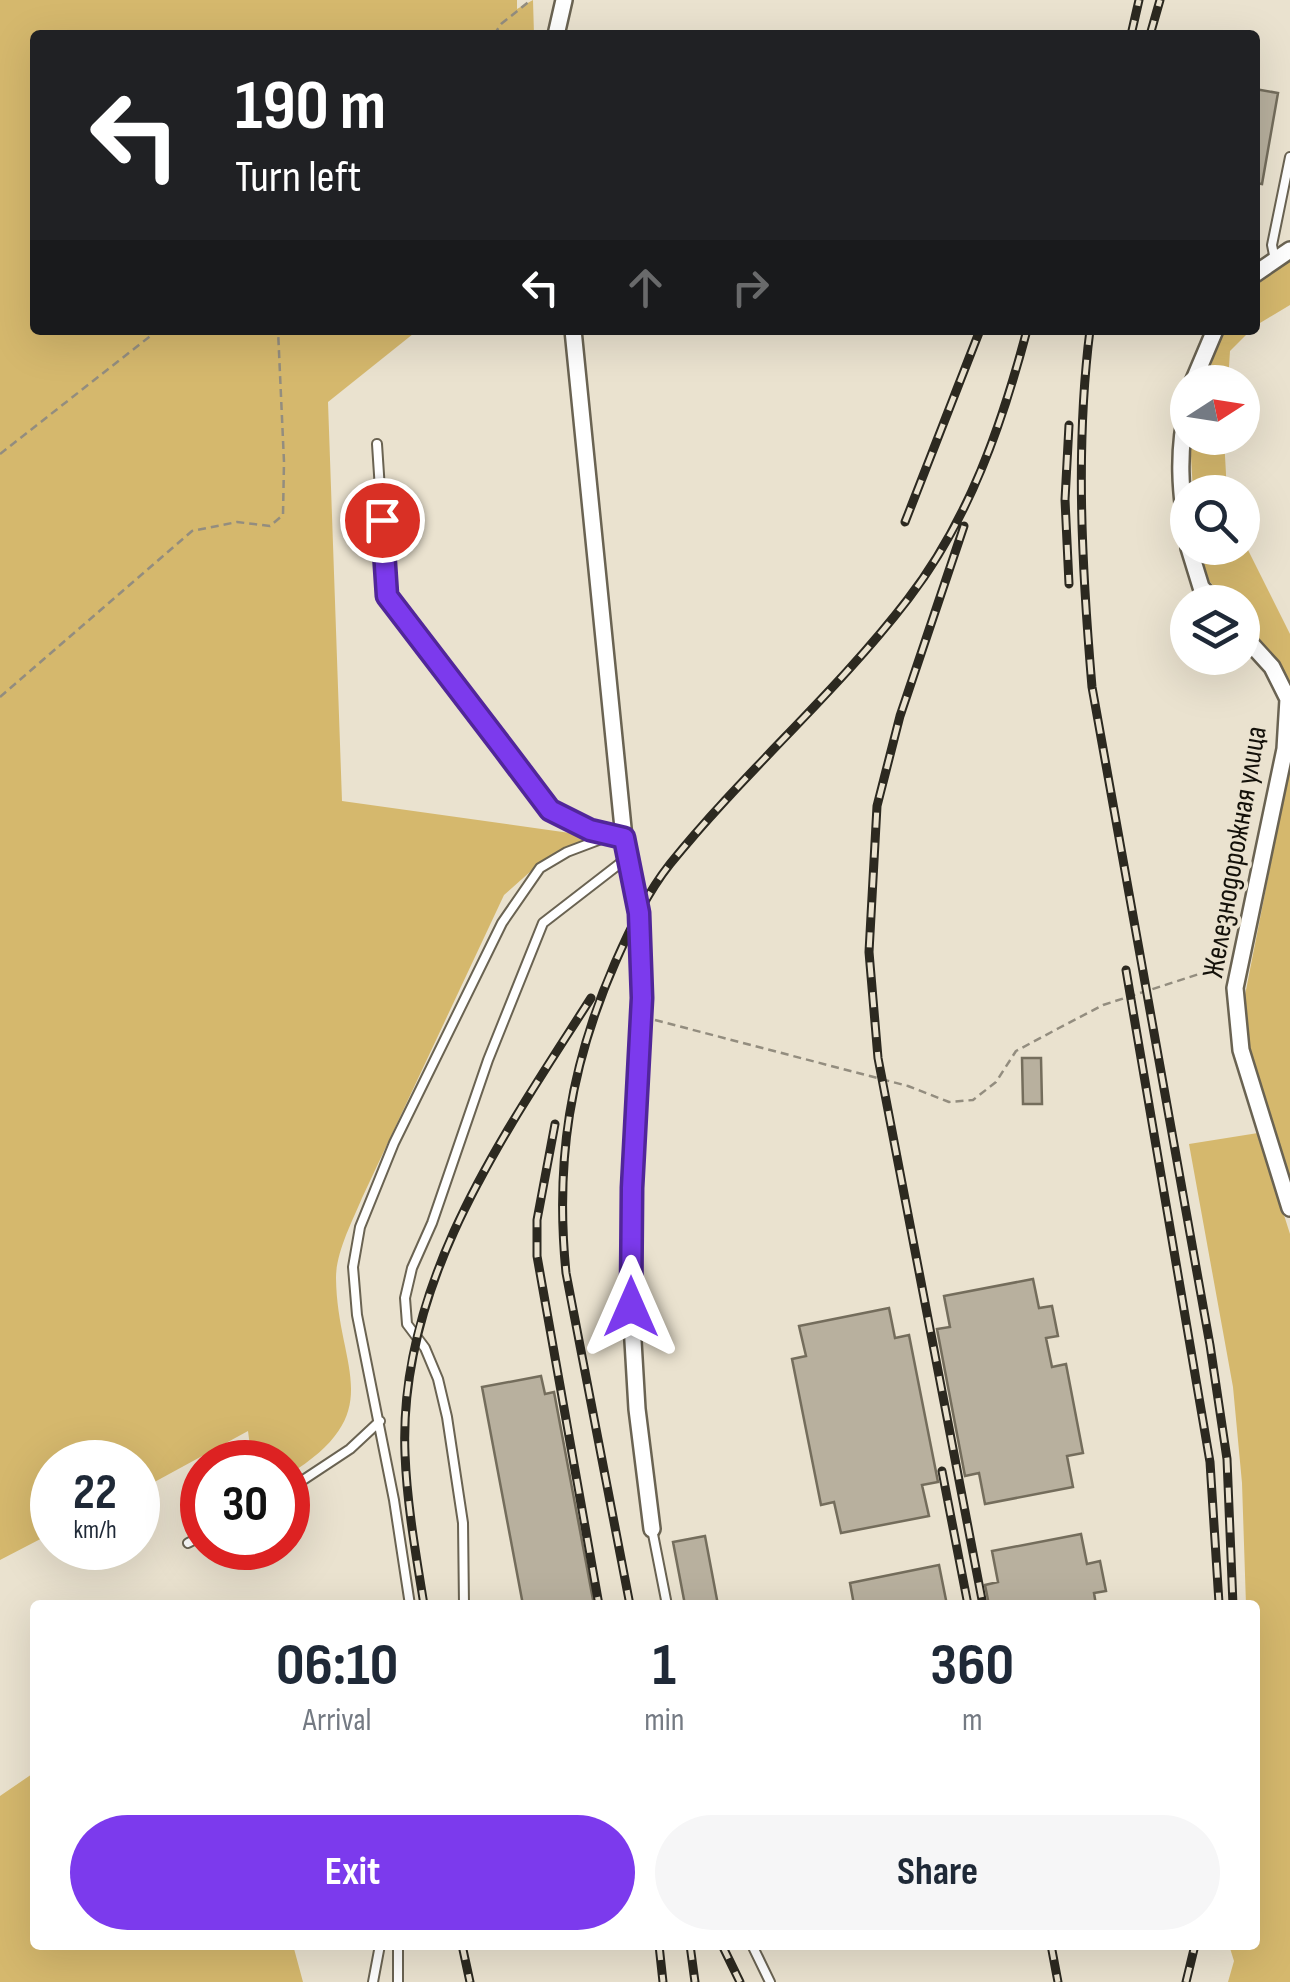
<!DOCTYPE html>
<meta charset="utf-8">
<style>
body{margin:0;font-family:"Sofia Sans Condensed",sans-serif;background:#f6f6f7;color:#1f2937;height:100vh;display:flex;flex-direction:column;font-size:38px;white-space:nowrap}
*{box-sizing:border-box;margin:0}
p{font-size:32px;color:#747a83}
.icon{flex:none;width:55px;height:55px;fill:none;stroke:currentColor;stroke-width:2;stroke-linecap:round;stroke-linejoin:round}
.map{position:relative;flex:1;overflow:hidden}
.details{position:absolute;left:30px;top:1600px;width:1230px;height:350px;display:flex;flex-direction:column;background:#fff;border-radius:10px;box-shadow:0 10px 40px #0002}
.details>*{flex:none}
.top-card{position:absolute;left:30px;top:30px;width:1230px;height:305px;border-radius:10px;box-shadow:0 10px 40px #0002;background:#202124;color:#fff;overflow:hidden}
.needle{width:65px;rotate:78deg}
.buttons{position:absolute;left:1170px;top:365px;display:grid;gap:20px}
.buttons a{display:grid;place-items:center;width:90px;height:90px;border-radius:50%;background:#fff;box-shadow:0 10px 40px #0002;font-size:50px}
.speed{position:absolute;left:30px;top:1440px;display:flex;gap:20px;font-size:50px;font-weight:700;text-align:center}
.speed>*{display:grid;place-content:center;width:130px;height:130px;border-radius:50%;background:#fff;box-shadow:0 10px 40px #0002;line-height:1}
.speed small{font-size:25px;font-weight:400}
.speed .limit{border:15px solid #d22;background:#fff;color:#111}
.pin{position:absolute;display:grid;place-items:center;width:85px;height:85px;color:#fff;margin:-42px;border:5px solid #fff;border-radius:50%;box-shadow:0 2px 10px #0007}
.me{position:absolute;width:110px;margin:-55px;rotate:0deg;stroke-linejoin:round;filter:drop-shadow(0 0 8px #0008)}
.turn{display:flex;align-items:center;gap:35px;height:210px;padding:0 40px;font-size:45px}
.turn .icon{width:130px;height:130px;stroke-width:2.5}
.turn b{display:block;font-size:70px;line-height:85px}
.lanes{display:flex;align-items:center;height:95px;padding:0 40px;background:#0003;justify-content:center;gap:50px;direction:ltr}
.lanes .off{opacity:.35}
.eta{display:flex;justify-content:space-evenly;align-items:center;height:170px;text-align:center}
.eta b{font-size:60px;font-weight:700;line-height:70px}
.action{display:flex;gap:20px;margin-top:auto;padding:20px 40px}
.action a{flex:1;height:115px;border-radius:60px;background:#7c3aed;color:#fff;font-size:40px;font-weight:700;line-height:115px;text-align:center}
.action a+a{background:#f6f6f7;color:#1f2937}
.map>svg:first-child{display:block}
</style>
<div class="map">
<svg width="1290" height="1982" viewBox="0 0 1290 1982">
<rect width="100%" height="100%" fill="#eae2cf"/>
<path fill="#d5b86d" d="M 0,0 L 517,0 L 517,9 L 533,0 L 534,35 L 35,35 L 35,330 L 418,330 L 328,402 L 342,801 L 591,836 L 531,871 L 504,895 L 362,1198 C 352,1222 336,1252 336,1278 C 337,1369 391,1411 288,1475 L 288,1462 L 252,1462 L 248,1431 L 138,1491 L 138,1462 L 52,1462 L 52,1533 L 0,1560 Z
M 1290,259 L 1290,305 L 1255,326 L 1255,282 Z
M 1222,330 L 1251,330 L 1230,351 L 1228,382 L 1206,382 Z
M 1190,438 L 1224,438 L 1227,492 L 1193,492 Z
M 1243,540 L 1290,634 L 1290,689 L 1277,660 L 1243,620 L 1242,602 L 1228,602 L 1202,573 L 1199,548 L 1242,548 Z
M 1290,766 L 1290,1195 L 1247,1054 L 1245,995 Z
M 1258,1133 L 1290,1234 L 1290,1982 L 1228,1982 L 1234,1961 L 1229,1945 L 1255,1945 L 1255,1605 L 1246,1605 L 1242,1483 L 1233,1387 L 1189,1144 Z
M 35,1772 L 35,1945 L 293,1945 L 303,1982 L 0,1982 L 0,1796 Z"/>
<path fill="#b8b09e" stroke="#746d5c" stroke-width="2.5" d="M 1255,89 L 1278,93 L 1262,184 L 1255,183 Z
M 1022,1058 L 1041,1058 L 1042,1104 L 1023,1104 Z
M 1033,1279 L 1039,1308 L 1052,1306 L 1058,1336 L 1046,1338 L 1052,1367 L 1066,1364 L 1083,1453 L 1067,1456 L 1073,1487 L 985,1504 L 979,1473 L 965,1476 L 937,1329 L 950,1327 L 944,1296 Z
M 889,1308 L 895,1338 L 909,1335 L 938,1482 L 922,1485 L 929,1516 L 841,1533 L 834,1502 L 821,1505 L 792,1359 L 806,1356 L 799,1326 Z
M 541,1376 L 545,1394 L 554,1392 L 594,1605 L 523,1605 L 482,1387 Z
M 1081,1534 L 1087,1564 L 1100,1561 L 1106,1591 L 1094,1593 L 1096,1605 L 989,1605 L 985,1585 L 998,1582 L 992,1551 Z
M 705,1536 L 718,1605 L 685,1605 L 673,1542 Z
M 939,1565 L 947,1605 L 854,1605 L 850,1583 Z"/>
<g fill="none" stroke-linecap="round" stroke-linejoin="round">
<g stroke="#6a6352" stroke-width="12">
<path id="service" d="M 1275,260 L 1272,245 L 1290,157
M 377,444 L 387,596 L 550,810 L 591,831 L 610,835
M 288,1490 L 350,1449 L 380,1421
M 652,1529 L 667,1605
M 188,1543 L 202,1536
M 410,1605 L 394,1500 L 357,1315 L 353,1267 L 360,1227 L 394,1143 L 502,923 L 540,868 L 567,852 L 612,835
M 464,1605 L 463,1523 L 447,1417 L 438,1379 L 425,1348 L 407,1324 L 405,1298 L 412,1268 L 432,1223 L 488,1060 L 543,923 L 627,858
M 398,1945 L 398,1982
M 752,1945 L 770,1982
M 373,1982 L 380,1945"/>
</g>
<g stroke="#6a6352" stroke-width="20">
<path id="minor" d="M 556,35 L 564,0
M 1255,274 L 1290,250
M 573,330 L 624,838 L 639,913 L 642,999 L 631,1189 L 631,1307 L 637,1409 L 652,1529
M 1193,382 L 1215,330
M 1188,405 C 1177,451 1180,492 1188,538
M 1189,548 L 1201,587 L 1214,602
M 1242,634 L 1272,667 L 1288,699 L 1285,749 L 1235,988 L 1241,1050 L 1290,1208"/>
</g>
<path stroke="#938d7f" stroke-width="2.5" stroke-dasharray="8 5" stroke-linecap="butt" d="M 494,35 L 501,24 L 531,0
M 0,454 L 158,330
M 0,697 L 192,531 L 237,522 L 270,526 L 283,515 L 284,462 L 278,330
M 655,1020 L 908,1086 L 949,1102 L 973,1100 L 996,1082 L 1016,1051 L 1059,1028 L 1103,1005 L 1224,966"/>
<use href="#service" stroke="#fff" stroke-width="8"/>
<use href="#minor" stroke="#fff" stroke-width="15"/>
<g stroke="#2c2920" stroke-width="9">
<path id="rail" d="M 1131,35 L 1139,0
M 1150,35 L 1160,0
M 1090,330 C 1075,448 1082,569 1092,687 L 1210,1345 L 1227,1459 L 1233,1605
M 1069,425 L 1065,500 L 1069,584
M 905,522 L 980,330
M 964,526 L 900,716 L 877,806 L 869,952 L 878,1058 L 983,1605
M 1126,970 L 1210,1462 L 1219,1603
M 555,1124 L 537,1220 L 537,1256 L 599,1605
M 942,1471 L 968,1605
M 424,1605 C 416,1555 407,1505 405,1454 C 398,1283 503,1136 591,998
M 630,1605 L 566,1273 C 555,1161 570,1066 615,963 C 630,929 647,893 670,864 C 745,771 836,693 908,599 C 969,520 1002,424 1027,330
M 462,1945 L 470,1982
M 659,1945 L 663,1982
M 690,1945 L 695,1982
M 722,1945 L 740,1982
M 1051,1945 L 1058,1982
M 1186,1982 L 1195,1945"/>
</g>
<use href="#rail" stroke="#eae2cf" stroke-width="5" stroke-dasharray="15" stroke-linecap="butt"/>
</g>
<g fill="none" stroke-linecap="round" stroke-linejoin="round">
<g stroke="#51269a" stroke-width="25">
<path id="route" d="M 382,520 L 387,596 L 504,749 L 550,810 L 590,830 L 624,838 L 639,913 L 642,998 L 632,1188 L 631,1307"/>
</g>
<use href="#route" stroke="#7c3aed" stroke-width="18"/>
</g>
<g text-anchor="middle" stroke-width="8" stroke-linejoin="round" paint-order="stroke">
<g font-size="30" fill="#14110a" stroke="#eae2cf">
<text transform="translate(1234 852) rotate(-80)" y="10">Железнодорожная улица</text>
</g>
</g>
</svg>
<div class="buttons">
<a><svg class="needle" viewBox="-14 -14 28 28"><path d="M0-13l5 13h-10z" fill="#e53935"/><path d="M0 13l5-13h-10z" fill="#747a83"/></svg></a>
<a><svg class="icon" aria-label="search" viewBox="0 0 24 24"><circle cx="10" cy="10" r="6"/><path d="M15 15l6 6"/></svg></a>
<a><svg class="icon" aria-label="layers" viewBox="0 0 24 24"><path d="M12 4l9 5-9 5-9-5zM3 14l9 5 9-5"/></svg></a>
</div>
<div class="speed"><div>22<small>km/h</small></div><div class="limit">30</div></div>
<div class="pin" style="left:382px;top:520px;background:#d93025"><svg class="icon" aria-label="arrive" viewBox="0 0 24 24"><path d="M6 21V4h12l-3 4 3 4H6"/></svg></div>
<svg class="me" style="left:631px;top:1307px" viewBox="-20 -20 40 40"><path d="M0-17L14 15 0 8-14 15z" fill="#7c3aed" stroke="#fff" stroke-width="4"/></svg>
<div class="top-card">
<div class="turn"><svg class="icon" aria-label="left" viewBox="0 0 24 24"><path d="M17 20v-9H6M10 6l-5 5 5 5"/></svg><div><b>190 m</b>Turn left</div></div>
<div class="lanes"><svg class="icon" aria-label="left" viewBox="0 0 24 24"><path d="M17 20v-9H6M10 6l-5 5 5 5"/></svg><svg class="icon off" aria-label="ahead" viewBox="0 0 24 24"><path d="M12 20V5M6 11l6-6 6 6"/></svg><svg class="icon off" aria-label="right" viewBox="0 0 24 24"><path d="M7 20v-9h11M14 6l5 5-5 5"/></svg></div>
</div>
<section class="details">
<div class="eta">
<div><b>06:10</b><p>Arrival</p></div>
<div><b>1</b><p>min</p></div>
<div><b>360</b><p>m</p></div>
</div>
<div class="action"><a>Exit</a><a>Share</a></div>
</section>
</div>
